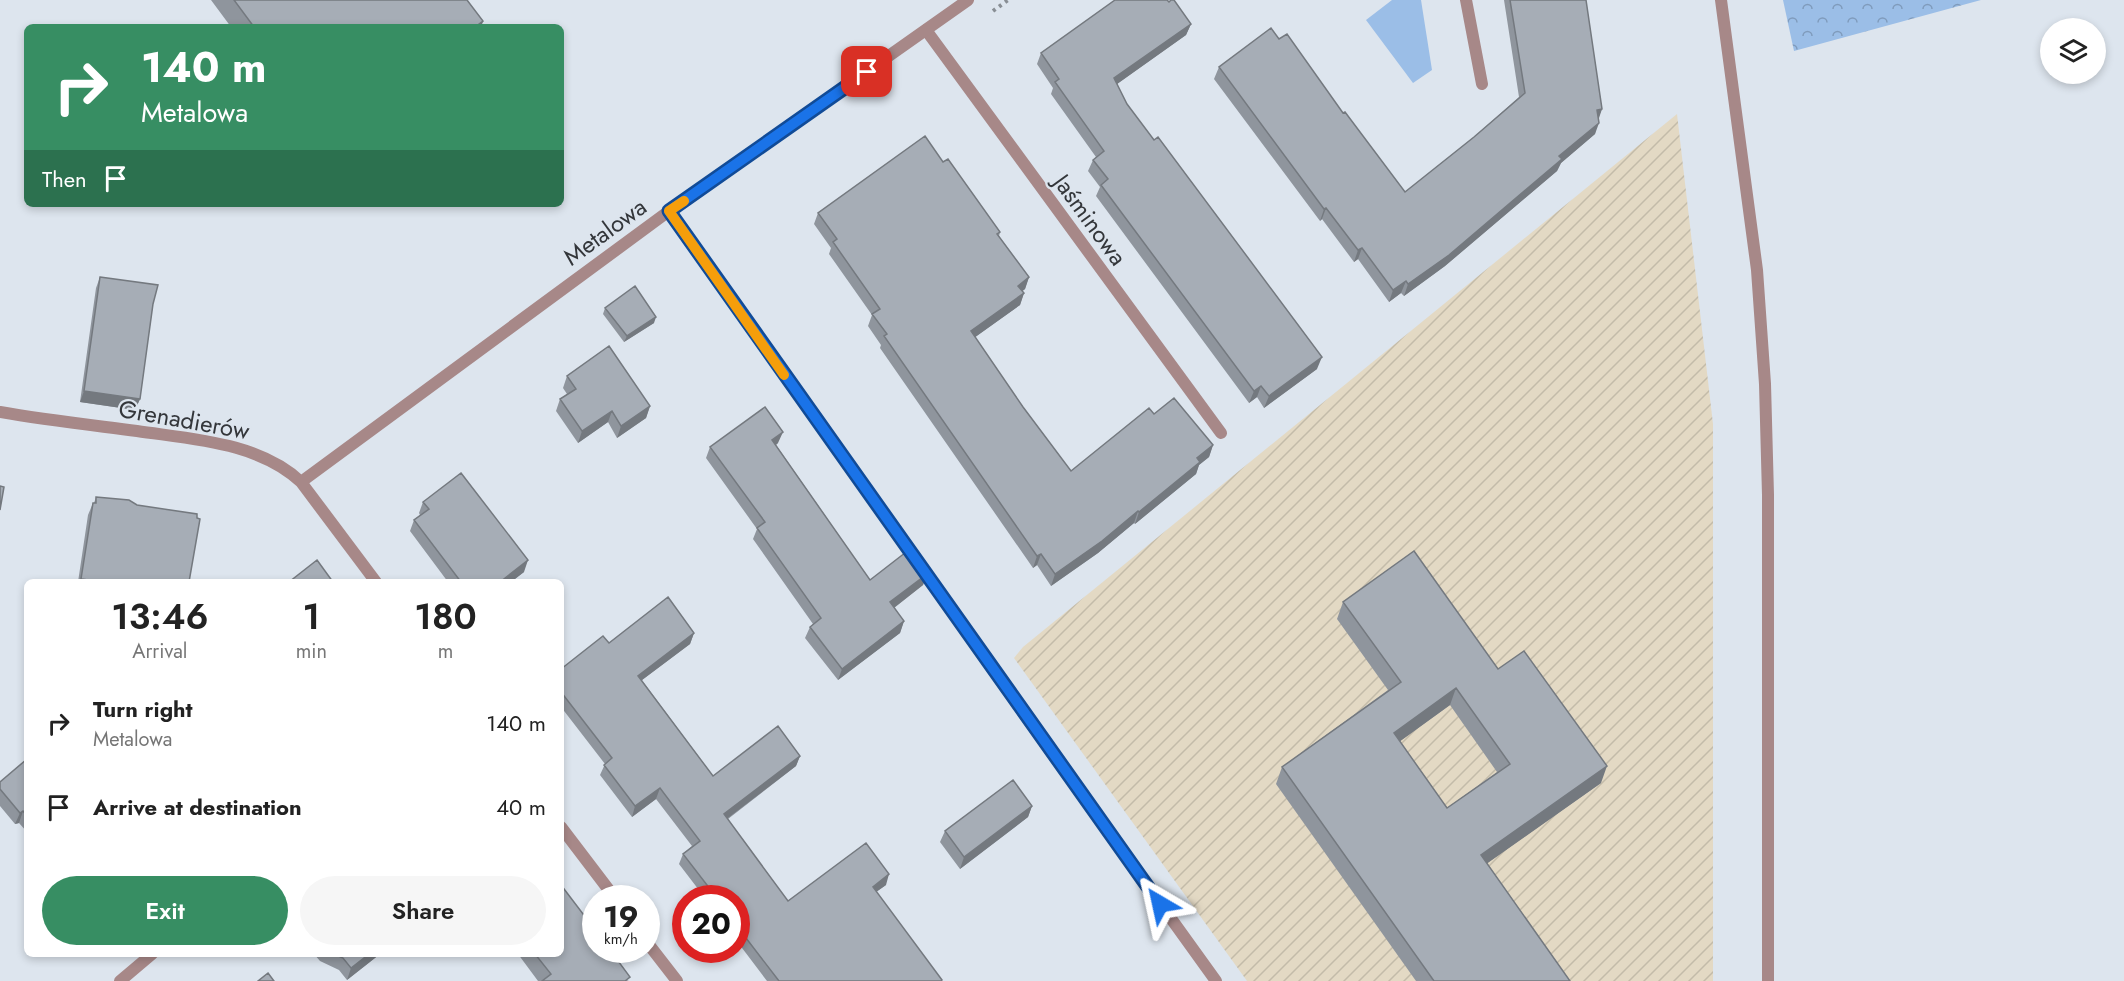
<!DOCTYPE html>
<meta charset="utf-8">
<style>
body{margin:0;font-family:Jost,sans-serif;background:#f6f6f6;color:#222;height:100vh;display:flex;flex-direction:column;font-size:22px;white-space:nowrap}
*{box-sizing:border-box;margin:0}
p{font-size:20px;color:#767676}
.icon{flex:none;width:33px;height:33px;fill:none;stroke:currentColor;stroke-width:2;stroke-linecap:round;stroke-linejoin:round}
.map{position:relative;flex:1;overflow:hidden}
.side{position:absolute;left:24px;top:579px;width:540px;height:378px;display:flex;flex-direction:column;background:#fff;border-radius:9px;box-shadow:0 3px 9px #0003}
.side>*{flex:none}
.banner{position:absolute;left:24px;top:24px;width:540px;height:183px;border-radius:9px;box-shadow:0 3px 9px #0003;background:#378e63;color:#fff;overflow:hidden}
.fabs{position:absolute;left:2040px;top:18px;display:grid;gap:12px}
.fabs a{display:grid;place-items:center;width:66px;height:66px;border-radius:50%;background:#fff;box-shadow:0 3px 9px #0003;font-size:30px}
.speed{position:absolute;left:582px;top:885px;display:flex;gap:12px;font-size:30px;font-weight:700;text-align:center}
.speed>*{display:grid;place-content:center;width:78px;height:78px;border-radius:50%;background:#fff;box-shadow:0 3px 9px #0003;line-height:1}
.speed small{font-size:15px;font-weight:400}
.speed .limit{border:9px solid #d22;background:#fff;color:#111}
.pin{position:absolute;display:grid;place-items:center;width:51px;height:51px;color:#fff;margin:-26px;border-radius:12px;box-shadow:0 3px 9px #0006}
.me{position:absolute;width:66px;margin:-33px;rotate:324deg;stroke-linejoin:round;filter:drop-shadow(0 0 4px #0008)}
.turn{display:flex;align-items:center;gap:21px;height:126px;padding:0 18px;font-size:27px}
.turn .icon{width:78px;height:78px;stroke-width:2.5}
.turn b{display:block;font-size:42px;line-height:51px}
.then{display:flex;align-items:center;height:57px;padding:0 18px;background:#0003;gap:12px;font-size:22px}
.eta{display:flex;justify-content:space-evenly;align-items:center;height:102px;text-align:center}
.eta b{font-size:36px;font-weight:600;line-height:42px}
.primary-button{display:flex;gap:12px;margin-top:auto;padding:12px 18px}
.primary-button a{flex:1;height:69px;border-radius:36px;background:#378e63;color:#fff;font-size:24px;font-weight:600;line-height:69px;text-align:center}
.primary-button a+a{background:#f6f6f6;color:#222}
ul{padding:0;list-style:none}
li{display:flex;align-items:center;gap:18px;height:84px;padding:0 18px}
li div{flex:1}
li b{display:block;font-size:22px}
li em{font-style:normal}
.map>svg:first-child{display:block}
</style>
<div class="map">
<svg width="2124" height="981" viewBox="0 0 2124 981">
<defs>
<pattern id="industrial-furrows" width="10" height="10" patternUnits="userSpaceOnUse" patternTransform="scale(1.5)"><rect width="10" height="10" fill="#e3d9c4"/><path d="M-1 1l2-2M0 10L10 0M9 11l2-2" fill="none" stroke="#c3bba9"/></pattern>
<pattern id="forest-crowns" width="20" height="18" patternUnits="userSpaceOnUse" patternTransform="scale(1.5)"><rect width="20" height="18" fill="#9bbee7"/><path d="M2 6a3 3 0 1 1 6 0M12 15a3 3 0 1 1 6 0" fill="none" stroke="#7f9bbc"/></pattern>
</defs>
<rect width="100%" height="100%" fill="#dde5ee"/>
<path fill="url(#industrial-furrows)" d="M 1677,114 L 1713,424 L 1713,981 L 1247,981 L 1014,658 L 1023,647 Z"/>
<path fill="#9bbee7" d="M 1392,0 L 1421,0 L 1432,70 L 1413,83 L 1366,20 Z"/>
<path fill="url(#forest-crowns)" d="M 1783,0 L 1981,0 L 1794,51 Z"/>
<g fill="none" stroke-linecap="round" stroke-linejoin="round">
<path stroke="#888e94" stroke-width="4" stroke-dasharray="3 4.5" stroke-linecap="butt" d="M 993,11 L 1008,0"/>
<path stroke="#a78888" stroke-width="12" d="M 1466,0 L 1482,84
M 926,30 L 1221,433
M 669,211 L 1049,749 L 1216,981"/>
<path stroke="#a78888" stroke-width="12" d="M 1721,0 L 1757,270 L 1765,384 L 1768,495 L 1768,981
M 0,412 C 45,420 91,425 137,431 C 190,439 259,442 301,482 L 376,582
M 301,482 L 669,211 L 968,0
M 561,827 L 615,898
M 646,941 L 677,981
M 120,981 L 152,954"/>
</g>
<path fill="#8f959d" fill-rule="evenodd" d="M 211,0 L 467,0 L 483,21 L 481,27 L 231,27 Z
M 1504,0 L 1586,0 L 1602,109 L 1598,118 L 1595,134 L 1561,163 L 1557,171 L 1445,266 L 1404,296 L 1401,293 L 1389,302 L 1358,259 L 1354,262 L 1322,219 L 1320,221 L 1214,79 L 1219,67 L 1279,39 L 1343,113 L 1405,192 L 1474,137 L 1519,97 Z
M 1191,24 L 1186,35 L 1117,84 L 1127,104 L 1317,369 L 1264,408 L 1257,397 L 1249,403 L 1096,196 L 1100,187 L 1088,171 L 1093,160 L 1096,157 L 1051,94 L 1053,88 L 1037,64 L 1041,53 Z
M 943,162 L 1000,232 L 999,236 L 1029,277 L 1025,289 L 1022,291 L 1024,293 L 1020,305 L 975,337 L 1023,407 L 1071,471 L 1154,414 L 1213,445 L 1209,457 L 1199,465 L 1196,474 L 1135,524 L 1134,523 L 1098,553 L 1051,586 L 1037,565 L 1033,568 L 880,348 L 881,345 L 868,326 L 872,315 L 829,254 L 831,248 L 814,224 L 818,213 Z
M 100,277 L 153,304 L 140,399 L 135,410 L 80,402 L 96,288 Z
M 605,308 L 654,323 L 624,342 L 603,314 Z
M 567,376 L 650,406 L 646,418 L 617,438 L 608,422 L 578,443 L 556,411 L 560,399 L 567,394 L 563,388 Z
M 778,443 L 776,445 L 870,580 L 927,574 L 923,585 L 894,608 L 904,621 L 900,633 L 838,680 L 805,638 L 810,627 L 813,624 L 753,539 L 757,529 L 706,458 L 710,447 Z
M 96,497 L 189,582 L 78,582 L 88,515 L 93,503 L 94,503 Z
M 423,502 L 524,572 L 511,582 L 448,582 L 410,531 L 414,520 L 420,515 L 419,513 Z
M 1343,602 L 1498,669 L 1601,783 L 1487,863 L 1570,981 L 1416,981 L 1276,784 L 1282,767 L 1388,690 L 1337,619 ZM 1450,705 L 1497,772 L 1447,808 L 1400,741 Z
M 694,633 L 690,644 L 642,680 L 713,776 L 800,756 L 796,766 L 728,819 L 788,901 L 886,885 L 876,892 L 942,981 L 767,981 L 736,940 L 736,898 L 705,898 L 679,864 L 683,854 L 692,846 L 656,799 L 632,817 L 600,775 L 605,764 L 561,707 L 561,669 L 609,643 Z
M 27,759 L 27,832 L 19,823 L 15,824 L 0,806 L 0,782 Z
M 1032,806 L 1028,817 L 960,869 L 940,842 L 945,831 Z
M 314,954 L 380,954 L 347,980 L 339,970 L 320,961 Z
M 518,954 L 561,954 L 629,981 L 538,981 Z"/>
<path fill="#74797f" d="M 483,21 L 481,27 L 475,27 Z
M 1191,24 L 1186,35 L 1110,89 L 1114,78 Z
M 1602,109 L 1598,121 L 1597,110 Z
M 1599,123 L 1595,134 L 1561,163 L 1557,171 L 1445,266 L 1404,296 L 1408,284 L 1559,156 Z
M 1326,208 L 1322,219 L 1320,221 L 1324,209 Z
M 1362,248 L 1358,259 L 1354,262 L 1358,250 Z
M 1029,277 L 1025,289 L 1014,298 L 1018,286 Z
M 1406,281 L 1401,293 L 1389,302 L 1393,290 Z
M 1024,293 L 1020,305 L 967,343 L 971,331 Z
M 656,317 L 654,323 L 624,342 L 627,336 Z
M 1322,357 L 1317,369 L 1264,408 L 1269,396 Z
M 1261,386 L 1257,397 L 1249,403 L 1254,391 Z
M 84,391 L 140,399 L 135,410 L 80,402 Z
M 650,406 L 646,418 L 617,438 L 621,426 Z
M 612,411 L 608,422 L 578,443 L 582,431 Z
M 783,432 L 778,443 L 768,451 L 772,440 Z
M 1213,445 L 1209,457 L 1199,465 L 1196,474 L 1135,524 L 1139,512 L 1197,458 Z
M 1138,511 L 1134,523 L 1098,553 L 1051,586 L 1055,574 Z
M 1041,554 L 1037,565 L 1033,568 L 1037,556 Z
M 528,560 L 524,572 L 511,582 L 500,582 Z
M 927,574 L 923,585 L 886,614 L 890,602 Z
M 904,621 L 900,633 L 838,680 L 842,669 Z
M 694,633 L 690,644 L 634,686 L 638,676 Z
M 1456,688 L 1450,705 L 1388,750 L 1394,733 Z
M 800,756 L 796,766 L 720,824 L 724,814 Z
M 1607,766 L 1601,783 L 1475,872 L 1481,855 Z
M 660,788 L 656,799 L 632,817 L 635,806 Z
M 1032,806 L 1028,817 L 960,869 L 964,857 Z
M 23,811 L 19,823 L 15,824 L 20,813 Z
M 889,874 L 886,885 L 869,897 L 873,887 Z
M 369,954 L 380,954 L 347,980 L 351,968 Z"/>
<path fill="#a6adb6" stroke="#74797f" stroke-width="1.5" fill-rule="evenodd" d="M 234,0 L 467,0 L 483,21 L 475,27 L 254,27 Z
M 1115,0 L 1167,0 L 1169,2 L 1171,0 L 1174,0 L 1191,24 L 1114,78 L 1127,104 L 1154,140 L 1158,137 L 1322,357 L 1269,396 L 1261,386 L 1254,391 L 1101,185 L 1108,179 L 1093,160 L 1104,151 L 1055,82 L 1059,79 L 1041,53 Z
M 1510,0 L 1586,0 L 1602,109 L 1597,110 L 1599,123 L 1559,156 L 1562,159 L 1449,255 L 1408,284 L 1406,281 L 1393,290 L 1362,248 L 1358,250 L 1326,208 L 1324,209 L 1219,67 L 1271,28 L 1279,39 L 1287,34 L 1343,113 L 1345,112 L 1405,192 L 1474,137 L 1525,93 Z
M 925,136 L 943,162 L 948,159 L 1000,232 L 997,234 L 1029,277 L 1018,286 L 1024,293 L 971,331 L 1023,407 L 1071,471 L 1149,408 L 1154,414 L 1174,398 L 1213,445 L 1197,458 L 1200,462 L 1139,512 L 1138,511 L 1102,541 L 1055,574 L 1041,554 L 1037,556 L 884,336 L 887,334 L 872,314 L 880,309 L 833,242 L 837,239 L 818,213 Z
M 100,277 L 158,285 L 153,304 L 140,399 L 84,391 Z
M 635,286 L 656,317 L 627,336 L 605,308 Z
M 609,346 L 650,406 L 621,426 L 612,411 L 582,431 L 560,399 L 576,389 L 567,376 Z
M 765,407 L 783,432 L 772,440 L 870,580 L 910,549 L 927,574 L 890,602 L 904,621 L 842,669 L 810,627 L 821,618 L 757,528 L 765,522 L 710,447 Z
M 461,473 L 528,560 L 500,582 L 461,582 L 414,520 L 429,509 L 423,502 Z
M 0,486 L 4,487 L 0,510 Z
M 96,497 L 129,500 L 137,505 L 197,514 L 197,518 L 200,519 L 189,582 L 103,582 L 81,579 L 93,503 L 96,503 Z
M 1414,551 L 1498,669 L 1524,651 L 1607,766 L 1481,855 L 1570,981 L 1434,981 L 1282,767 L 1401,682 L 1343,602 ZM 1456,688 L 1510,764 L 1447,808 L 1394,733 Z
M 317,560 L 333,582 L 289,582 Z
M 668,597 L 694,633 L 638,676 L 713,776 L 778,726 L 800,756 L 724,814 L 788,901 L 866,843 L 889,874 L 873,887 L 942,980 L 941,981 L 779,981 L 736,925 L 736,898 L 717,898 L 683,854 L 700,841 L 660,788 L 635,806 L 604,765 L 612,758 L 561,692 L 561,669 L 603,636 L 609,643 Z
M 27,759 L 27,816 L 23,811 L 20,813 L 0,789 L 0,782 Z
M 1013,780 L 1032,806 L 964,857 L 945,831 Z
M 561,885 L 596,931 L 596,950 L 610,950 L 630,977 L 625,981 L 542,981 L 551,974 L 535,954 L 561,954 Z
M 334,954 L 369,954 L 351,968 L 343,958 Z
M 268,973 L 274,981 L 258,981 Z"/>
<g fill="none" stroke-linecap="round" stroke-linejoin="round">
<g stroke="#114b97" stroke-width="15">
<path id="route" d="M 867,72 L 669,211 L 1160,904"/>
</g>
<use href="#route" stroke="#1a73e8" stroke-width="10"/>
<path stroke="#f59e0b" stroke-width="10" d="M 684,201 L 669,211 L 784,375"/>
</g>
<g text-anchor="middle" stroke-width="4.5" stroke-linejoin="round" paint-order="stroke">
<g font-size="24" fill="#33363a" stroke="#dde5ee">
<text transform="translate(1090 220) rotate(54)" y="8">Jaśminowa</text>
<text transform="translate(605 232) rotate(-36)" y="8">Metalowa</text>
<text transform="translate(184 420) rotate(10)" y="8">Grenadierów</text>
</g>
</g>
</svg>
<div class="fabs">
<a><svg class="icon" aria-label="layers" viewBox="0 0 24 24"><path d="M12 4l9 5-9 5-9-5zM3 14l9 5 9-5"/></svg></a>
</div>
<div class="speed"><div>19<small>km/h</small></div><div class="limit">20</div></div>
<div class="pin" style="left:867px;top:72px;background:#d93025"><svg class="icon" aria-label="arrive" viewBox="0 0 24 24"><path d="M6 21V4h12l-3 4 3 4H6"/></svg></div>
<svg class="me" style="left:1160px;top:904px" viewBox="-20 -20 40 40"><path d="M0-17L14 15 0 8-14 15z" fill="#1a73e8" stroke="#fff" stroke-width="4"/></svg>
<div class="banner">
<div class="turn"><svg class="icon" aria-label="right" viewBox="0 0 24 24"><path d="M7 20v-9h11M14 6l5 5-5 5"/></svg><div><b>140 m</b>Metalowa</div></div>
<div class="then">Then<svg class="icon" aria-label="arrive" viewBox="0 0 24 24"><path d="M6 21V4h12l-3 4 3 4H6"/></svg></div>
</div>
<section class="side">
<div class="eta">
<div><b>13:46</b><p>Arrival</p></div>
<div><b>1</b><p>min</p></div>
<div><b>180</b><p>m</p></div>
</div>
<ul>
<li><svg class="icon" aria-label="right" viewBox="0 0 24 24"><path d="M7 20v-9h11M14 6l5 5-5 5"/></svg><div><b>Turn right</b><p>Metalowa</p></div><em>140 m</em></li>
<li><svg class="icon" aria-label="arrive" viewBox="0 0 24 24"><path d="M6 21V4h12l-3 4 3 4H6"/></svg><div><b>Arrive at destination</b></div><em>40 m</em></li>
</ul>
<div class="primary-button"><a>Exit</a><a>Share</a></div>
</section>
</div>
